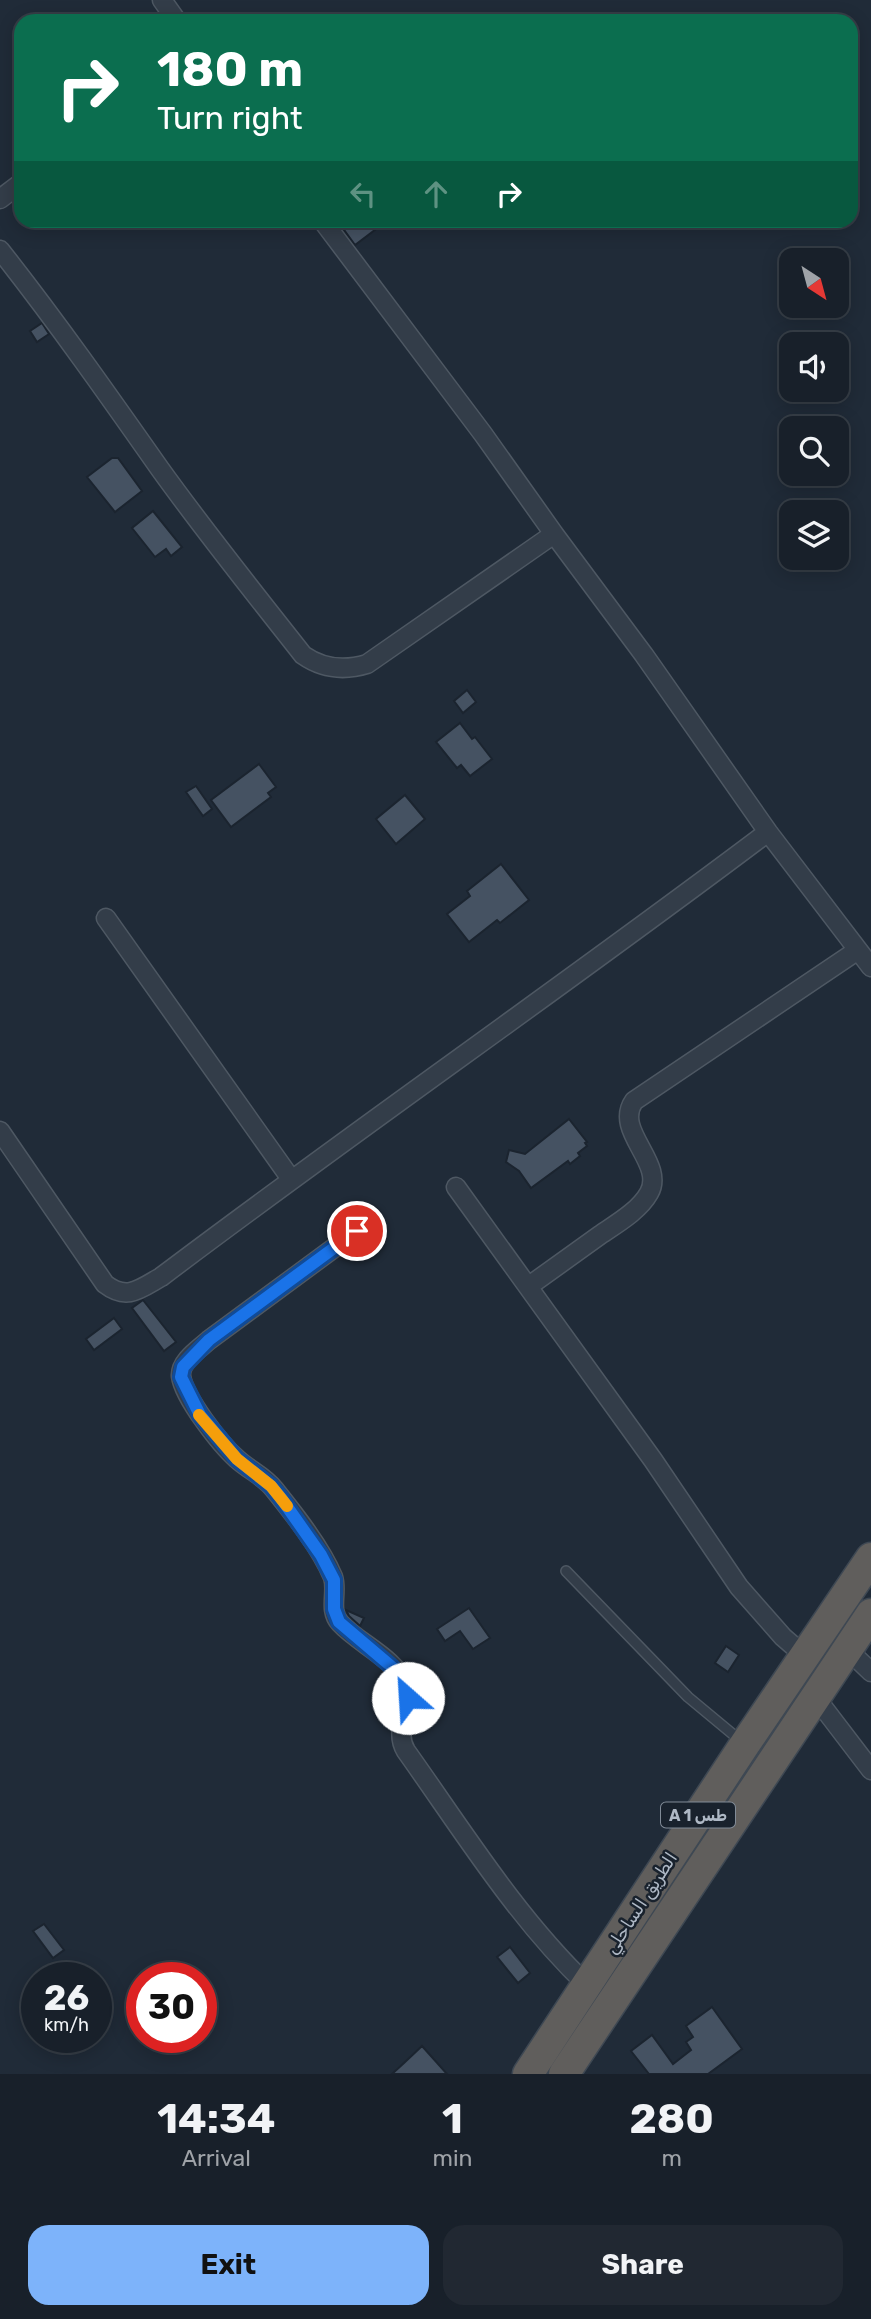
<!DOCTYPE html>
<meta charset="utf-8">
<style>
body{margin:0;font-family:Rubik,"Noto Naskh Arabic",sans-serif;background:#212832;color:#f1f3f6;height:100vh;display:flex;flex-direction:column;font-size:26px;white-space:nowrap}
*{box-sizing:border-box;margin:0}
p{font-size:23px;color:#9fa3a8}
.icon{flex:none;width:38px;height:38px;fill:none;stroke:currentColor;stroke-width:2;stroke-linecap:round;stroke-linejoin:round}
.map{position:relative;height:2074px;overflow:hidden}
.details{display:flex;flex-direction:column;background:#18202a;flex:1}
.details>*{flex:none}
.hud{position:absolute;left:14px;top:14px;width:844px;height:214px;border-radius:21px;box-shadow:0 4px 18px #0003,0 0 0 2px #363e47;background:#0b6e4f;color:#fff;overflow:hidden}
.needle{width:46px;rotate:144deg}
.controls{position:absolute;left:779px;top:248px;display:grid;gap:14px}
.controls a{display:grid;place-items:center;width:70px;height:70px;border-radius:14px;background:#18202a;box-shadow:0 4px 18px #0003,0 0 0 2px #363e47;font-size:35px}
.speed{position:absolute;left:21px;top:1962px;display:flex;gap:14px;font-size:35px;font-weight:700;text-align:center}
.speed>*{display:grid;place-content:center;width:91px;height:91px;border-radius:50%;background:#18202a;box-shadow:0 4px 18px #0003,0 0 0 2px #363e47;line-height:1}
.speed small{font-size:18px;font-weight:400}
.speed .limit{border:10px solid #d22;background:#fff;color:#111}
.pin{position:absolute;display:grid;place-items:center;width:60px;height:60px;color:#fff;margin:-30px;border:4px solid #fff;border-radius:50%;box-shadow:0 2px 7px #0007}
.me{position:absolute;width:77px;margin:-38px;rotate:334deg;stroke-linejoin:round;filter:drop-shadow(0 0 5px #0008)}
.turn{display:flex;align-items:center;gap:24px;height:147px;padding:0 28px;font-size:32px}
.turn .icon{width:91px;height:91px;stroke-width:2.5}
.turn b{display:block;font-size:49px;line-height:60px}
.lanes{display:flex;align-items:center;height:66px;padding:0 28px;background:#0003;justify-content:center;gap:35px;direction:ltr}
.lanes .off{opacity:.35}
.eta{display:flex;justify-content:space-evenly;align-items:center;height:119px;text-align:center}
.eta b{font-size:42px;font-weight:700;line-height:49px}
.cta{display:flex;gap:14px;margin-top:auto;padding:14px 28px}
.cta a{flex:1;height:80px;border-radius:21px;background:#7db3fa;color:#111;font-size:28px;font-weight:700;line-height:80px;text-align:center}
.cta a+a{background:#212832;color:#f1f3f6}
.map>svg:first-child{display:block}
</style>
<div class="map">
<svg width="871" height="2074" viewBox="0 0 871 2074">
<rect width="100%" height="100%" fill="#202b38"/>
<path fill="#455262" stroke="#1b242f" stroke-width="2" d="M 337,220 L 388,220 L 355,245 Z
M 42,323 L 49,334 L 37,342 L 30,331 Z
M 112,458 L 118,458 L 142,491 L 115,512 L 87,477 Z
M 153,511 L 182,547 L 171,556 L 166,549 L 155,557 L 132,528 Z
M 467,690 L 476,702 L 463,713 L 454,701 Z
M 460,723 L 472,739 L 475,737 L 492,759 L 470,776 L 461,765 L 457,768 L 436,742 Z
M 259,764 L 276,787 L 268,793 L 271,797 L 231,827 L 211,800 Z
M 196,786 L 212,809 L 203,816 L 186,792 Z
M 405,795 L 425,819 L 396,844 L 376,819 Z
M 501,864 L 529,900 L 500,923 L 497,920 L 469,942 L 447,914 L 470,896 L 467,891 Z
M 569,1119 L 587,1142 L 585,1143 L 587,1146 L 578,1153 L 580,1156 L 570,1164 L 568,1161 L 531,1188 L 519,1171 L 506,1162 L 509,1150 L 525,1154 Z
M 143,1300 L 176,1342 L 164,1351 L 132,1308 Z
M 114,1318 L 122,1329 L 94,1350 L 86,1339 Z
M 469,1608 L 490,1638 L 473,1649 L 460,1631 L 445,1641 L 437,1629 Z
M 346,1610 L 364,1618 L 360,1626 L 349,1616 Z
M 726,1646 L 739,1655 L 728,1672 L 715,1663 Z
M 44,1924 L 64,1950 L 53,1958 L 33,1931 Z
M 510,1947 L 530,1973 L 518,1983 L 497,1957 Z
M 712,2007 L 742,2049 L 708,2074 L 649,2074 L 631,2051 L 652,2035 L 673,2064 L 691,2050 L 686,2042 L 693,2037 L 686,2026 Z
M 422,2046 L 447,2074 L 392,2074 L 404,2063 Z"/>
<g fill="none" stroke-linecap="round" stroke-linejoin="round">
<g stroke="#4e5863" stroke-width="12">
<path id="service" d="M 566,1571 L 688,1697 L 741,1741"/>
</g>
<g stroke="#4e5863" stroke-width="21">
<path id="minor" d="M 162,0 L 177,21
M 0,199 L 21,183
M 322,220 L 483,434 L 554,534 L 644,655 L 768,832 L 871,967
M 0,250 C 56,321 108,395 160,469 C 206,533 255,594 303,655 C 323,669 344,671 367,664 L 554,534
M 106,918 L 291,1179
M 0,1131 L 105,1284 C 127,1301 140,1289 161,1277 C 361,1126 568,983 768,832
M 456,1187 L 653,1460 L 739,1587 L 783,1637 L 805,1656
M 357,1231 L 209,1340 C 199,1349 180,1361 181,1376 C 184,1398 221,1445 237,1459 C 249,1470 264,1476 274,1489 C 294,1514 321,1548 333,1577 C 338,1592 328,1610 340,1623 C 359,1644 394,1657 406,1685 C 415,1706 392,1728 406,1751 C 463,1831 516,1917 587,1985
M 529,1286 C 553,1269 576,1252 600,1235 C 616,1224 639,1211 649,1193 C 666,1163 613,1131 634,1101 L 858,950
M 847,1649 L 871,1672
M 816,1698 L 871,1770"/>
</g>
<g stroke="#3e4853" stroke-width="33">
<path id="trunk" d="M 528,2074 L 745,1744 L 871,1558
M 564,2074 L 871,1614"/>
</g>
<use href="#service" stroke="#333d49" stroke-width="9"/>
<use href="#minor" stroke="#333d49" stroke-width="18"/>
<use href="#trunk" stroke="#605e5c" stroke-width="30"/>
</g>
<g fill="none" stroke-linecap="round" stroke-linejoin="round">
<g stroke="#114b97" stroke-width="18">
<path id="route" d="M 357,1231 L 209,1340 L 183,1367 L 181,1377 L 200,1415 L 237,1459 L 271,1486 L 281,1498 L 321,1555 L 334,1580 L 334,1609 L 339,1622 L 392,1667 L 406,1685 L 408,1698"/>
</g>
<use href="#route" stroke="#1a73e8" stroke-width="12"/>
<path stroke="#f59e0b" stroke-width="12" d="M 199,1415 L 237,1459 L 271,1486 L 287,1506"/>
</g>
<g text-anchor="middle" stroke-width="5" stroke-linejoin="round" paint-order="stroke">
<rect fill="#19222d" stroke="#818b97" stroke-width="2" x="661" y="1802.5" width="74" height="25" rx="5"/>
<g font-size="16" font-weight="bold" fill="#aeb8c5">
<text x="698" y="1821">A 1 طس</text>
</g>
<g font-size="18" fill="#aeb8c5" stroke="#19222d">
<text transform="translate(641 1903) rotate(-57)" y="6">الطريق الساحلي</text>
</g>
</g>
</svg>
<div class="controls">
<a><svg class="needle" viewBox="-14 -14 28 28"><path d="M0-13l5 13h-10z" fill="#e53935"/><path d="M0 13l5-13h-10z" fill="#9fa3a8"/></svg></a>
<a><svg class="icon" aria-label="sound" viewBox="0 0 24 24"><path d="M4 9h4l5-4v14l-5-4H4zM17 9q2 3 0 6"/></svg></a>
<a><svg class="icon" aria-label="search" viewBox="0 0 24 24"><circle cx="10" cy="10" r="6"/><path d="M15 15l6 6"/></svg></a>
<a><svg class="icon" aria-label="layers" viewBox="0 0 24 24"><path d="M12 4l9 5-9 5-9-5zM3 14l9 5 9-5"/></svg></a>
</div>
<div class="speed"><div>26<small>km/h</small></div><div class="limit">30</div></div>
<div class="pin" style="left:357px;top:1231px;background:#d93025"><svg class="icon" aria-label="arrive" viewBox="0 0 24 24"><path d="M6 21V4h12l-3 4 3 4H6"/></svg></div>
<svg class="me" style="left:408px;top:1698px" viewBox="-20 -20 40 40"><circle r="19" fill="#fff"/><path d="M0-13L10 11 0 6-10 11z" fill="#1a73e8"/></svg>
<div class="hud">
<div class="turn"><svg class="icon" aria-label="right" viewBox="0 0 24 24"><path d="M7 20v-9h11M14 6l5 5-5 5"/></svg><div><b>180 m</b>Turn right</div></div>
<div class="lanes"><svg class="icon off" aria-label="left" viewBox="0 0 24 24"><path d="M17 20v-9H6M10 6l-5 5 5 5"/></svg><svg class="icon off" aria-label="ahead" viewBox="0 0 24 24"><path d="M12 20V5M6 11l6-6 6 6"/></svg><svg class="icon" aria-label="right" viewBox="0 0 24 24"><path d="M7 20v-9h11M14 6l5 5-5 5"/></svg></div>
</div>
</div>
<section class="details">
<div class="eta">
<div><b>14:34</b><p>Arrival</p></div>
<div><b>1</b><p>min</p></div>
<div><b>280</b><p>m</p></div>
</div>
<div class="cta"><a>Exit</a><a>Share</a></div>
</section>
